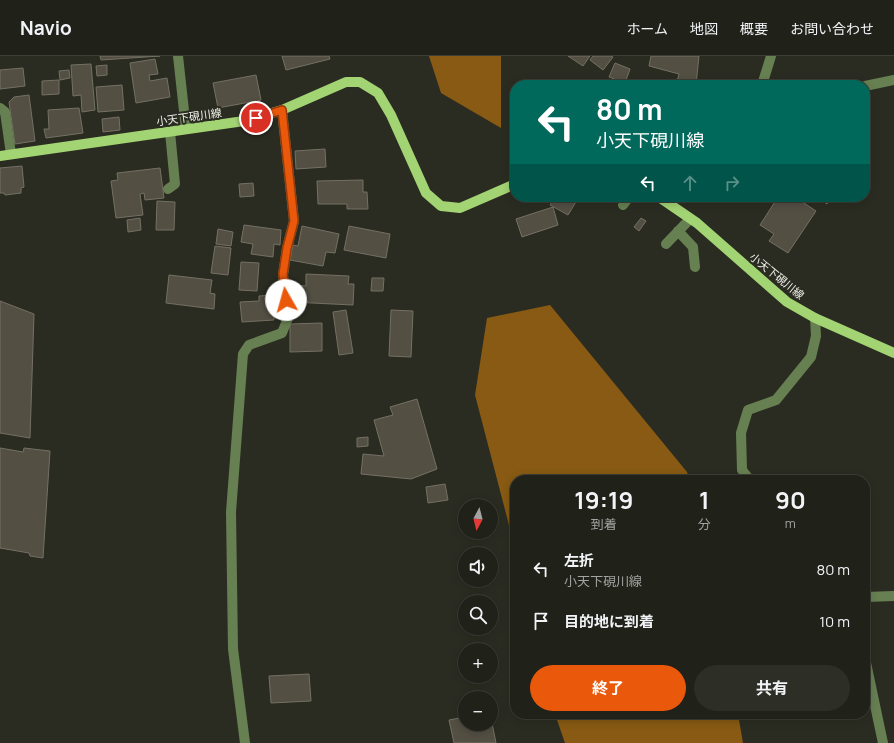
<!DOCTYPE html>
<html lang="ja">
<meta charset="utf-8">
<style>
body{margin:0;font-family:Manrope,"Noto Sans JP",sans-serif;background:#2d2e26;color:#f1f3f6;height:100vh;display:flex;flex-direction:column;font-size:15px;white-space:nowrap}
*{box-sizing:border-box;margin:0}
p{font-size:13px;color:#a2a3a2}
.icon{flex:none;width:22px;height:22px;fill:none;stroke:currentColor;stroke-width:2;stroke-linecap:round;stroke-linejoin:round}
.map{position:relative;flex:1;overflow:hidden}
.sheet{position:absolute;left:510px;top:419px;width:360px;height:244px;display:flex;flex-direction:column;background:#202119;border-radius:16px;box-shadow:0 2px 10px #0003,0 0 0 1px #3d3e38}
.sheet>*{flex:none}
.guide{position:absolute;left:510px;top:24px;width:360px;height:122px;border-radius:16px;box-shadow:0 2px 10px #0003,0 0 0 1px #3d3e38;background:#00695c;color:#fff;overflow:hidden}
.needle{width:26px;rotate:187deg}
.buttons{position:absolute;left:458px;top:443px;display:grid;gap:8px}
.buttons a{display:grid;place-items:center;width:40px;height:40px;border-radius:50%;background:#202119;box-shadow:0 2px 10px #0003,0 0 0 1px #3d3e38;font-size:20px}
.pin{position:absolute;display:grid;place-items:center;width:34px;height:34px;color:#fff;margin:-17px;border:2px solid #fff;border-radius:50%;box-shadow:0 1px 4px #0007}
.me{position:absolute;width:44px;margin:-22px;rotate:353deg;stroke-linejoin:round;filter:drop-shadow(0 0 3px #0008)}
.turn{display:flex;align-items:center;gap:14px;height:84px;padding:0 20px;font-size:18px}
.turn .icon{width:52px;height:52px;stroke-width:2.5}
.turn b{display:block;font-size:28px;line-height:34px}
.lanes{display:flex;align-items:center;height:38px;padding:0 20px;background:#0003;justify-content:center;gap:20px;direction:ltr}
.lanes .off{opacity:.35}
.eta{display:flex;justify-content:space-evenly;align-items:center;height:68px;text-align:center}
.eta b{font-size:24px;font-weight:700;line-height:28px}
.action{display:flex;gap:8px;margin-top:auto;padding:8px 20px}
.action a{flex:1;height:46px;border-radius:24px;background:#ea580c;color:#fff;font-size:16px;font-weight:700;line-height:46px;text-align:center}
.action a+a{background:#2d2e26;color:#f1f3f6}
ul{padding:0;list-style:none}
li{display:flex;align-items:center;gap:12px;height:52px;padding:0 20px}
li div{flex:1}
li b{display:block;font-size:15px}
li em{font-style:normal}
header{display:flex;align-items:center;gap:24px;box-sizing:border-box;height:56px;padding:0 20px;background:#202119;border-bottom:1px solid #3d3e38}
header strong{font-size:19px}
nav{display:flex;gap:22px;margin-inline-start:auto;font-size:14px}
.map>svg:first-child{display:block}
</style>
<header>
<strong>Navio</strong>
<nav><a>ホーム</a><a>地図</a><a>概要</a><a>お問い合わせ</a></nav>
</header>
<div class="map">
<svg width="894" height="687" viewBox="0 0 894 687">
<rect width="100%" height="100%" fill="#2b2c21"/>
<path fill="#885a13" d="M 429,0 L 501,0 L 501,72 L 441,37 Z
M 550,249 L 687,416 L 689,424 L 515,424 L 515,492 L 475,339 L 487,262 Z
M 555,658 L 738,658 L 743,687 L 565,687 Z"/>
<path fill="#534f43" stroke="#747064" d="M 100,0 L 160,0 L 101,4 Z
M 282,0 L 329,0 L 330,3 L 286,14 Z
M 568,0 L 590,0 L 583,10 Z
M 593,0 L 611,0 L 613,1 L 603,14 L 590,4 Z
M 651,0 L 699,0 L 696,29 L 676,29 L 679,18 L 649,10 Z
M 155,3 L 158,18 L 149,19 L 150,25 L 167,22 L 170,41 L 136,47 L 130,7 Z
M 615,7 L 630,13 L 625,27 L 609,21 Z
M 91,8 L 95,54 L 82,56 L 81,39 L 73,40 L 71,9 Z
M 107,9 L 107,19 L 97,20 L 96,10 Z
M 23,12 L 25,30 L 0,33 L 0,14 Z
M 69,14 L 70,22 L 60,24 L 59,15 Z
M 256,19 L 261,44 L 218,52 L 213,27 Z
M 59,24 L 59,38 L 42,39 L 42,25 Z
M 122,29 L 124,54 L 98,56 L 96,31 Z
M 29,39 L 35,85 L 15,88 L 9,46 L 14,41 Z
M 79,52 L 83,77 L 46,82 L 44,73 L 49,73 L 48,54 Z
M 119,61 L 120,74 L 103,76 L 102,63 Z
M 325,93 L 326,111 L 296,113 L 295,95 Z
M 22,110 L 24,131 L 21,132 L 21,137 L 5,139 L 4,137 L 0,137 L 0,112 Z
M 160,112 L 164,142 L 145,144 L 144,137 L 140,138 L 143,159 L 116,162 L 111,125 L 118,124 L 117,117 Z
M 363,124 L 363,136 L 367,136 L 368,153 L 347,153 L 347,148 L 318,148 L 317,125 Z
M 253,127 L 254,140 L 240,141 L 239,128 Z
M 555,141 L 579,141 L 568,159 L 550,149 Z
M 778,141 L 795,141 L 816,155 L 788,197 L 769,185 L 774,178 L 760,169 Z
M 816,141 L 832,141 L 827,148 Z
M 157,145 L 175,146 L 174,174 L 156,174 Z
M 553,151 L 558,169 L 522,181 L 516,163 Z
M 140,162 L 141,174 L 128,176 L 127,164 Z
M 641,162 L 646,165 L 639,175 L 634,171 Z
M 244,169 L 281,174 L 280,189 L 274,188 L 273,201 L 251,198 L 253,188 L 241,186 Z
M 302,170 L 339,178 L 335,197 L 326,196 L 323,210 L 290,204 L 293,189 L 298,190 Z
M 349,170 L 390,178 L 386,202 L 344,194 Z
M 218,173 L 233,176 L 231,190 L 216,188 Z
M 215,190 L 231,192 L 228,219 L 211,217 Z
M 241,206 L 259,207 L 257,235 L 239,234 Z
M 306,218 L 349,220 L 348,228 L 354,228 L 353,249 L 292,246 L 293,229 L 306,230 Z
M 169,219 L 212,224 L 210,237 L 215,238 L 214,253 L 166,247 Z
M 372,222 L 384,222 L 383,235 L 371,235 Z
M 273,239 L 274,264 L 242,266 L 240,246 L 259,245 L 259,240 Z
M 0,245 L 34,258 L 30,382 L 0,377 Z
M 346,254 L 353,297 L 339,299 L 333,256 Z
M 391,254 L 413,255 L 411,301 L 389,300 Z
M 322,267 L 322,295 L 290,296 L 290,268 Z
M 417,343 L 437,413 L 411,423 L 361,418 L 363,398 L 384,400 L 374,364 L 393,359 L 390,351 Z
M 368,381 L 368,390 L 357,391 L 357,382 Z
M 0,392 L 23,396 L 24,392 L 50,395 L 43,502 L 30,500 L 29,497 L 0,492 Z
M 445,428 L 448,444 L 428,447 L 426,431 Z
M 309,618 L 311,645 L 271,647 L 269,620 Z
M 465,661 L 465,668 L 491,668 L 491,662 L 496,687 L 454,687 L 449,664 Z"/>
<g fill="none" stroke-linecap="round" stroke-linejoin="round">
<path stroke="#678052" stroke-width="10" d="M 178,0 L 186,73
M 762,29 L 771,0
M 865,30 L 894,24
M 0,52 L 5,56 L 11,98
M 168,133 L 175,128 L 170,76
M 623,149 L 629,141
M 678,175 L 693,191 L 695,211
M 666,188 L 690,163
M 750,424 L 742,414 L 741,377 L 748,354 L 776,344 L 811,301 L 816,280 L 815,262
M 865,541 L 894,540
M 865,602 L 883,687
M 245,687 L 233,593 L 231,456 L 243,298 L 249,289 L 282,277 L 288,262 L 283,219 L 287,192 L 294,165 L 282,54"/>
<path stroke="#a3d474" stroke-width="10" d="M 0,100 L 244,65 L 282,54 L 346,26 L 360,26 L 378,37 L 391,59 L 426,137 L 441,150 L 460,152 L 515,128
M 659,141 L 697,167 L 787,246 L 815,262 L 894,297"/>
</g>
<g fill="none" stroke-linecap="round" stroke-linejoin="round">
<g stroke="#983908" stroke-width="10">
<path id="route" d="M 256,62 L 282,54 L 294,165 L 287,192 L 283,218 L 286,244"/>
</g>
<use href="#route" stroke="#ea580c" stroke-width="7"/>
</g>
<g text-anchor="middle" stroke-width="4" stroke-linejoin="round" paint-order="stroke">
<g font-size="11" fill="#eff0e9" stroke="#2b2c21">
<text transform="translate(189 61) rotate(-8)" y="4">小天下硯川線</text>
<text transform="translate(777 220) rotate(39)" y="4">小天下硯川線</text>
</g>
</g>
</svg>
<div class="buttons">
<a><svg class="needle" viewBox="-14 -14 28 28"><path d="M0-13l5 13h-10z" fill="#e53935"/><path d="M0 13l5-13h-10z" fill="#a2a3a2"/></svg></a>
<a><svg class="icon" aria-label="sound" viewBox="0 0 24 24"><path d="M4 9h4l5-4v14l-5-4H4zM17 9q2 3 0 6"/></svg></a>
<a><svg class="icon" aria-label="search" viewBox="0 0 24 24"><circle cx="10" cy="10" r="6"/><path d="M15 15l6 6"/></svg></a>
<a>+</a>
<a>−</a>
</div>
<div class="pin" style="left:256px;top:62px;background:#d93025"><svg class="icon" aria-label="arrive" viewBox="0 0 24 24"><path d="M6 21V4h12l-3 4 3 4H6"/></svg></div>
<svg class="me" style="left:286px;top:244px" viewBox="-20 -20 40 40"><circle r="19" fill="#fff"/><path d="M0-13L10 11 0 6-10 11z" fill="#ea580c"/></svg>
<div class="guide">
<div class="turn"><svg class="icon" aria-label="left" viewBox="0 0 24 24"><path d="M17 20v-9H6M10 6l-5 5 5 5"/></svg><div><b>80 m</b>小天下硯川線</div></div>
<div class="lanes"><svg class="icon" aria-label="left" viewBox="0 0 24 24"><path d="M17 20v-9H6M10 6l-5 5 5 5"/></svg><svg class="icon off" aria-label="ahead" viewBox="0 0 24 24"><path d="M12 20V5M6 11l6-6 6 6"/></svg><svg class="icon off" aria-label="right" viewBox="0 0 24 24"><path d="M7 20v-9h11M14 6l5 5-5 5"/></svg></div>
</div>
<section class="sheet">
<div class="eta">
<div><b>19:19</b><p>到着</p></div>
<div><b>1</b><p>分</p></div>
<div><b>90</b><p>m</p></div>
</div>
<ul>
<li><svg class="icon" aria-label="left" viewBox="0 0 24 24"><path d="M17 20v-9H6M10 6l-5 5 5 5"/></svg><div><b>左折</b><p>小天下硯川線</p></div><em>80 m</em></li>
<li><svg class="icon" aria-label="arrive" viewBox="0 0 24 24"><path d="M6 21V4h12l-3 4 3 4H6"/></svg><div><b>目的地に到着</b></div><em>10 m</em></li>
</ul>
<div class="action"><a>終了</a><a>共有</a></div>
</section>
</div>
